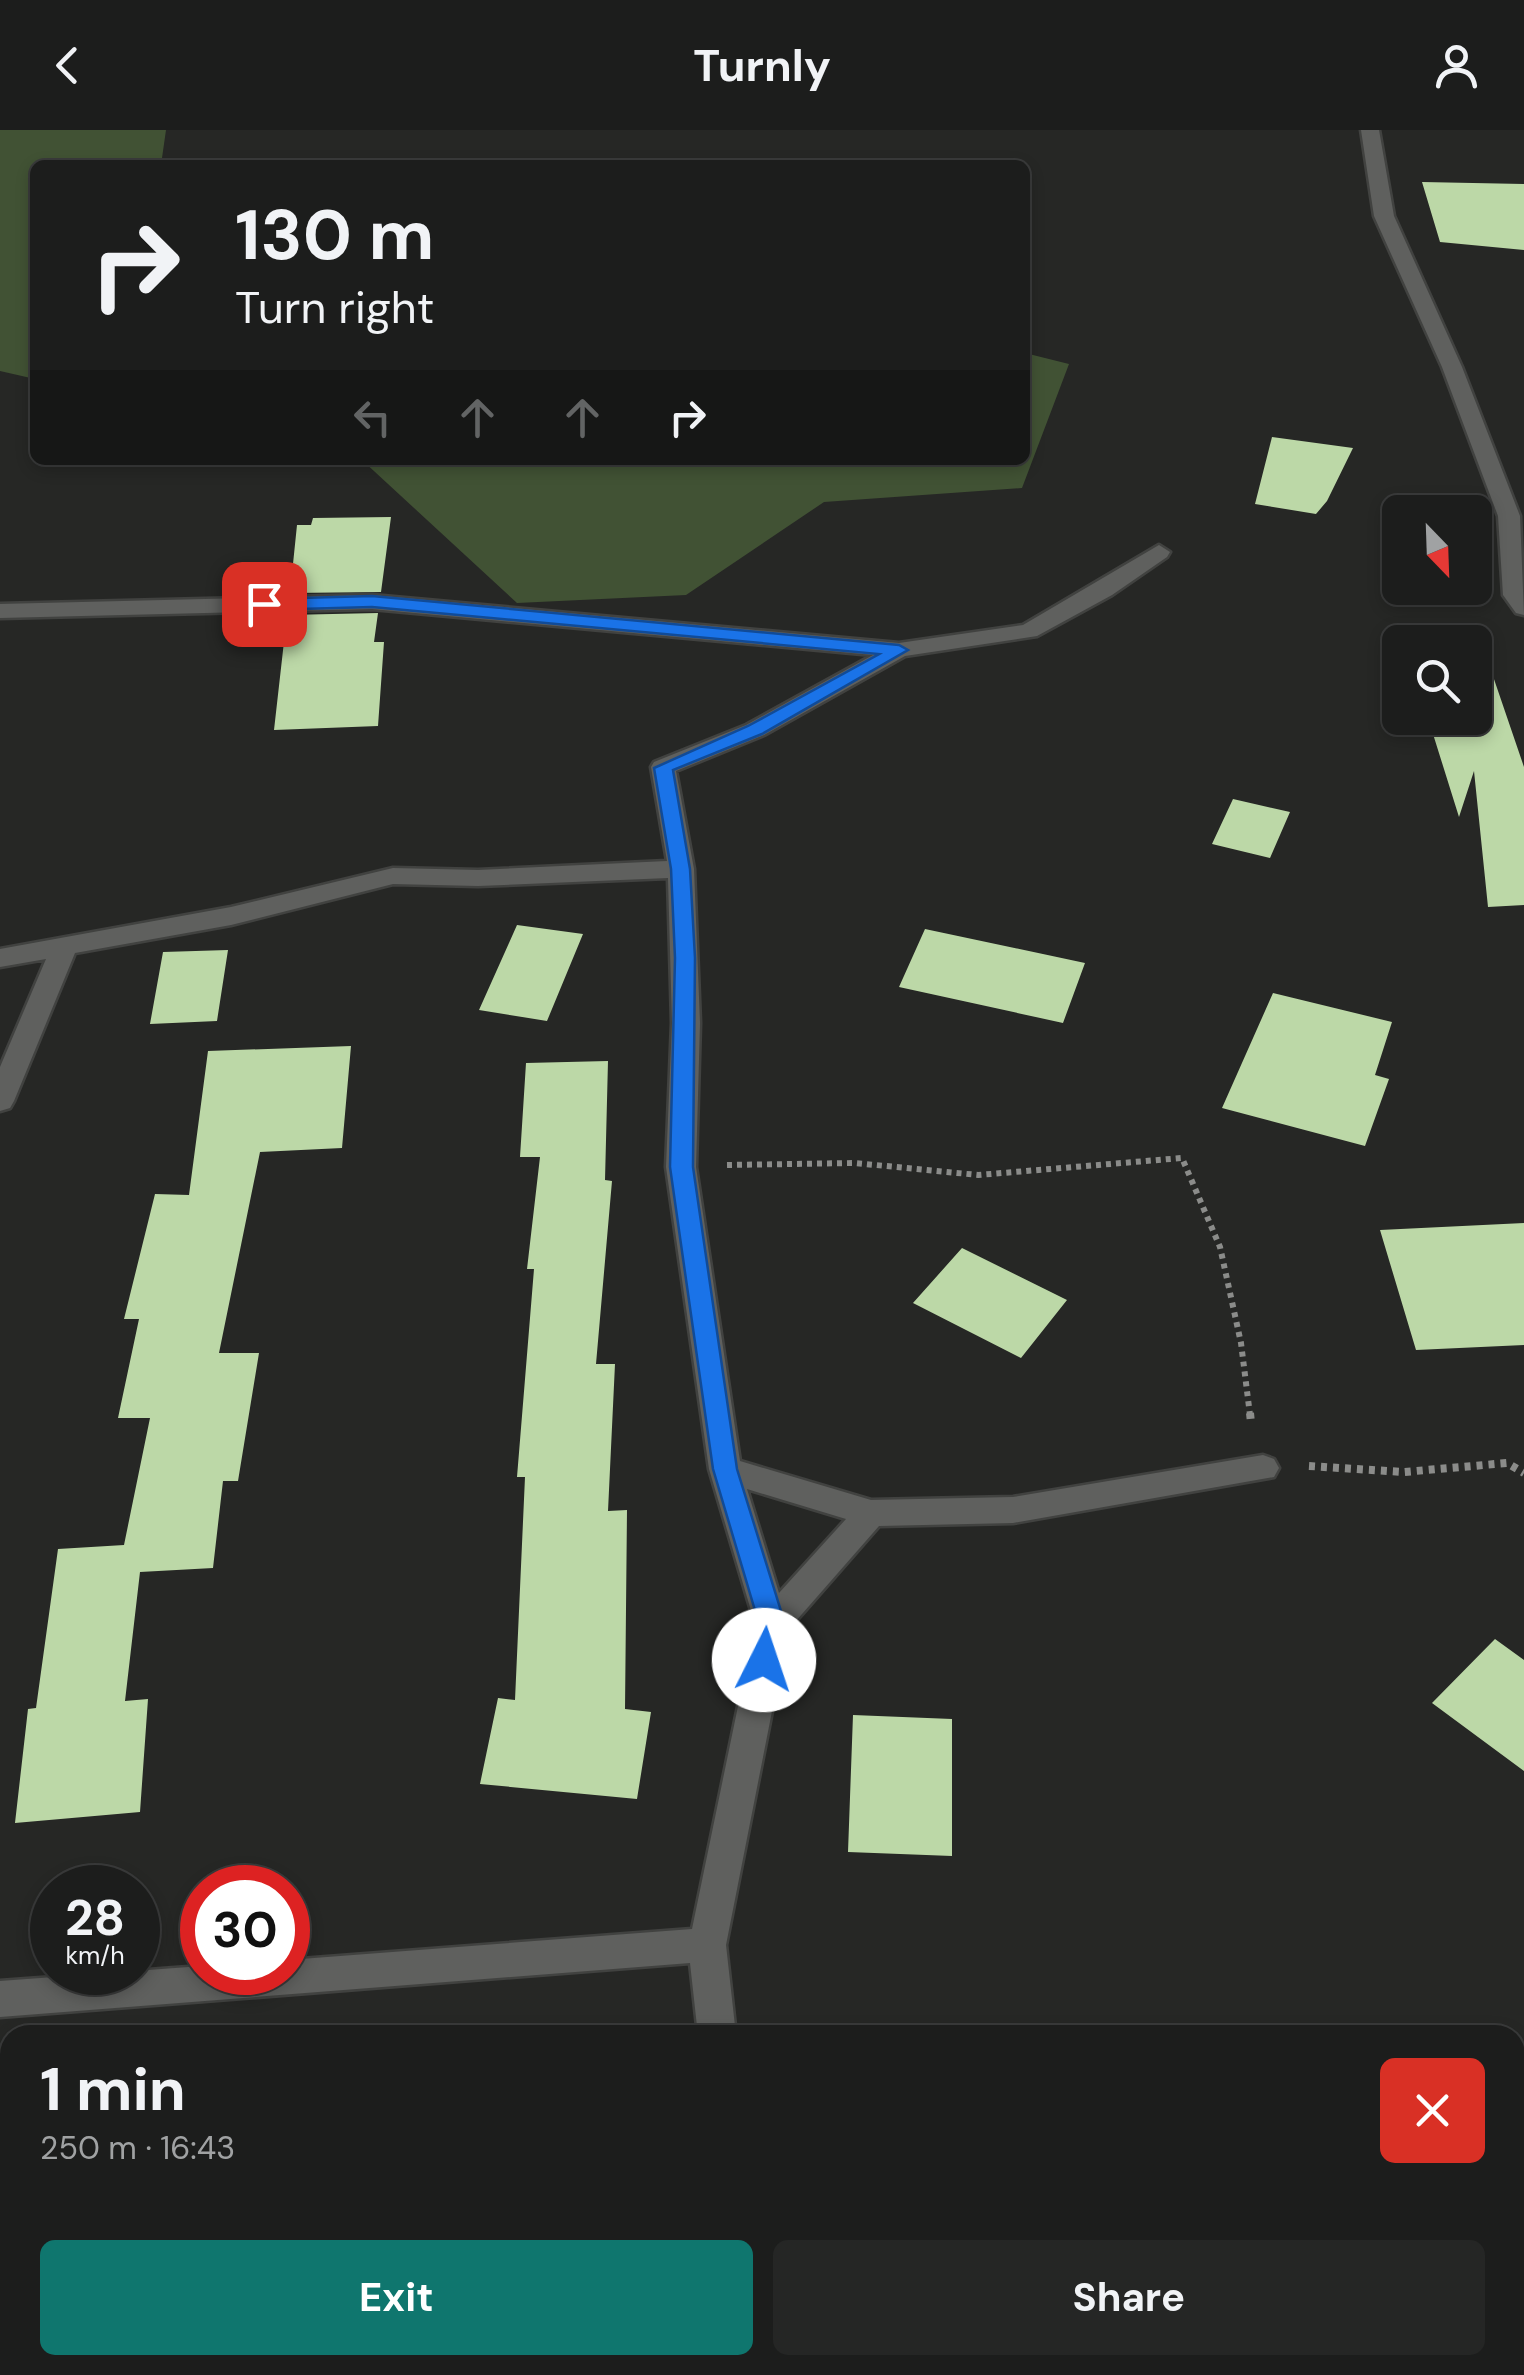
<!DOCTYPE html>
<meta charset="utf-8">
<style>
body{margin:0;font-family:"DM Sans",sans-serif;background:#252625;color:#f1f3f6;height:100vh;display:flex;flex-direction:column;font-size:38px;white-space:nowrap}
*{box-sizing:border-box;margin:0}
p{font-size:32px;color:#a0a2a3}
.icon{flex:none;width:55px;height:55px;fill:none;stroke:currentColor;stroke-width:2;stroke-linecap:round;stroke-linejoin:round}
.map{position:relative;flex:1;overflow:hidden}
.details{position:absolute;left:0px;top:1895px;width:1525px;height:350px;display:flex;flex-direction:column;background:#1c1d1c;border-radius:30px 30px 0 0;box-shadow:0 5px 15px #0003,0 0 0 2px #3a3b3b}
.details>*{flex:none}
.top-card{position:absolute;left:30px;top:30px;width:1000px;height:305px;border-radius:15px;box-shadow:0 5px 15px #0003,0 0 0 2px #3a3b3b;background:#1c1d1c;color:#f1f3f6;overflow:hidden}
.needle{width:65px;rotate:157deg}
.fabs{position:absolute;left:1382px;top:365px;display:grid;gap:20px}
.fabs a{display:grid;place-items:center;width:110px;height:110px;border-radius:15px;background:#1c1d1c;box-shadow:0 5px 15px #0003,0 0 0 2px #3a3b3b;font-size:50px}
.speed{position:absolute;left:30px;top:1735px;display:flex;gap:20px;font-size:50px;font-weight:700;text-align:center}
.speed>*{display:grid;place-content:center;width:130px;height:130px;border-radius:50%;background:#1c1d1c;box-shadow:0 5px 15px #0003,0 0 0 2px #3a3b3b;line-height:1}
.speed small{font-size:25px;font-weight:400}
.speed .limit{border:15px solid #d22;background:#fff;color:#111}
.pin{position:absolute;display:grid;place-items:center;width:85px;height:85px;color:#fff;margin:-42px;border-radius:20px;box-shadow:0 5px 15px #0006}
.me{position:absolute;width:110px;margin:-55px;rotate:4deg;stroke-linejoin:round;filter:drop-shadow(0 0 8px #0008)}
.turn{display:flex;align-items:center;gap:35px;height:210px;padding:0 40px;font-size:45px}
.turn .icon{width:130px;height:130px;stroke-width:2.5}
.turn b{display:block;font-size:70px;line-height:85px}
.lanes{display:flex;align-items:center;height:95px;padding:0 40px;background:#0003;justify-content:center;gap:50px;direction:ltr}
.lanes .off{opacity:.35}
.round{display:grid;place-items:center;flex:none;width:105px;height:105px;border-radius:15px;background:#252625}
.head{display:flex;align-items:center;justify-content:space-between;height:170px;padding:0 40px}
h1{font-size:60px;font-weight:700;line-height:75px}
.button{display:flex;gap:20px;margin-top:auto;padding:20px 40px}
.button a{flex:1;height:115px;border-radius:15px;background:#0f766e;color:#fff;font-size:40px;font-weight:700;line-height:115px;text-align:center}
.button a+a{background:#252625;color:#f1f3f6}
header{display:flex;justify-content:space-between;align-items:center;height:130px;padding:0 40px;background:#1c1d1c;font-size:45px;font-weight:700}
.map>svg:first-child{display:block}
</style>
<header><svg class="icon" aria-label="back" viewBox="0 0 24 24"><path d="M15 5l-7 7 7 7"/></svg>Turnly<svg class="icon" aria-label="person" viewBox="0 0 24 24"><circle cx="12" cy="8" r="4"/><path d="M4 21q1-7 8-7t8 7"/></svg></header>
<div class="map">
<svg width="1524" height="2245" viewBox="0 0 1524 2245">
<rect width="100%" height="100%" fill="#262725"/>
<path fill="#415234" d="M 0,0 L 166,0 L 161,35 L 35,35 L 35,249 L 0,241 Z
M 1025,223 L 1069,234 L 1022,358 L 824,372 L 686,465 L 517,473 L 362,330 L 1025,330 Z"/>
<path fill="#bcd8a7" d="M 1422,52 L 1524,54 L 1524,120 L 1440,112 Z
M 1272,307 L 1353,318 L 1327,371 L 1316,384 L 1255,374 Z
M 391,387 L 381,462 L 290,463 L 297,395 L 311,395 L 313,388 Z
M 378,483 L 374,512 L 384,512 L 378,596 L 274,600 L 287,485 Z
M 1482,514 L 1524,637 L 1524,775 L 1488,777 L 1474,641 L 1459,687 L 1428,588 L 1475,588 L 1475,516 Z
M 1233,669 L 1290,682 L 1270,728 L 1212,714 Z
M 517,795 L 583,804 L 547,891 L 479,880 Z
M 925,799 L 1085,833 L 1063,893 L 899,857 Z
M 228,820 L 217,891 L 150,894 L 163,822 Z
M 1273,863 L 1392,892 L 1375,945 L 1389,949 L 1365,1016 L 1222,978 Z
M 351,916 L 342,1018 L 260,1022 L 219,1223 L 259,1223 L 238,1351 L 223,1351 L 213,1438 L 140,1442 L 125,1571 L 148,1569 L 140,1682 L 15,1693 L 28,1579 L 36,1578 L 58,1419 L 124,1415 L 150,1288 L 118,1288 L 139,1189 L 124,1189 L 155,1064 L 189,1065 L 208,921 Z
M 608,931 L 605,1050 L 612,1051 L 596,1234 L 615,1234 L 608,1381 L 627,1380 L 625,1579 L 651,1582 L 637,1669 L 480,1654 L 498,1568 L 515,1570 L 525,1347 L 517,1347 L 534,1139 L 527,1139 L 540,1027 L 520,1027 L 526,933 Z
M 1524,1093 L 1524,1215 L 1416,1220 L 1380,1100 Z
M 962,1118 L 1067,1170 L 1021,1228 L 913,1173 Z
M 1495,1509 L 1524,1530 L 1524,1641 L 1432,1573 Z
M 853,1585 L 952,1589 L 952,1726 L 848,1722 Z"/>
<g fill="none" stroke-linecap="round" stroke-linejoin="round">
<g stroke="#414240" stroke-width="5">
<path id="minor" d="M 1361,0 L 1379,0 L 1394,86 L 1462,237 L 1520,386 L 1524,485 L 1516,483 L 1503,465 L 1498,386 L 1442,237 L 1374,86 Z
M 1159,415 L 1170,422 L 1167,427 L 1112,465 L 1037,506 L 905,526 L 764,605 L 676,641 L 694,739 L 700,893 L 696,1037 L 740,1331 L 871,1370 L 1013,1367 L 1263,1325 L 1274,1329 L 1279,1338 L 1274,1347 L 1013,1393 L 879,1396 L 788,1500 L 726,1815 L 736,1905 L 698,1905 L 690,1833 L 0,1887 L 0,1851 L 202,1836 L 202,1842 L 288,1842 L 288,1830 L 692,1799 L 755,1494 L 709,1339 L 666,1037 L 672,893 L 668,748 L 478,756 L 393,754 L 231,795 L 75,823 L 14,971 L 10,978 L 0,981 L 0,937 L 46,829 L 0,837 L 0,819 L 231,777 L 393,738 L 478,740 L 667,731 L 651,637 L 654,632 L 746,595 L 873,525 L 372,479 L 0,488 L 0,474 L 372,465 L 899,513 L 1023,495 ZM 747,1359 L 846,1389 L 779,1463 Z
M 1524,2143 L 1524,2245 L 1498,2245 L 1499,2235 L 1515,2235 L 1515,2146 Z
M 729,2235 L 771,2235 L 772,2245 L 730,2245 Z"/>
</g>
<path stroke="#8b8c8a" stroke-width="6" stroke-dasharray="5 5" stroke-linecap="butt" d="M 727,1035 L 855,1033 L 978,1045 L 1182,1028 L 1220,1117 L 1241,1213 L 1250,1285"/>
<path stroke="#8b8c8a" stroke-width="8" stroke-dasharray="6 6" stroke-linecap="butt" d="M 1250,1283 L 1251,1293
M 1309,1336 L 1404,1342 L 1507,1333 L 1524,1343"/>
<use href="#minor" fill="#5f605e" fill-rule="evenodd"/>
</g>
<path fill="#1a73e8" stroke="#114b97" stroke-width="2.5" d="M 372,466 L 899,515 L 908,520 L 762,604 L 673,640 L 690,739 L 695,828 L 693,1037 L 737,1339 L 785,1494 L 774,1538 L 764,1541 L 755,1538 L 752,1530 L 759,1494 L 713,1339 L 670,1037 L 675,828 L 671,739 L 654,638 L 748,596 L 879,524 L 372,477 L 264,480 L 255,474 L 264,469 Z"/>
</svg>
<div class="fabs">
<a><svg class="needle" viewBox="-14 -14 28 28"><path d="M0-13l5 13h-10z" fill="#e53935"/><path d="M0 13l5-13h-10z" fill="#a0a2a3"/></svg></a>
<a><svg class="icon" aria-label="search" viewBox="0 0 24 24"><circle cx="10" cy="10" r="6"/><path d="M15 15l6 6"/></svg></a>
</div>
<div class="speed"><div>28<small>km/h</small></div><div class="limit">30</div></div>
<div class="pin" style="left:264px;top:474px;background:#d93025"><svg class="icon" aria-label="arrive" viewBox="0 0 24 24"><path d="M6 21V4h12l-3 4 3 4H6"/></svg></div>
<svg class="me" style="left:764px;top:1530px" viewBox="-20 -20 40 40"><circle r="19" fill="#fff"/><path d="M0-13L10 11 0 6-10 11z" fill="#1a73e8"/></svg>
<div class="top-card">
<div class="turn"><svg class="icon" aria-label="right" viewBox="0 0 24 24"><path d="M7 20v-9h11M14 6l5 5-5 5"/></svg><div><b>130 m</b>Turn right</div></div>
<div class="lanes"><svg class="icon off" aria-label="left" viewBox="0 0 24 24"><path d="M17 20v-9H6M10 6l-5 5 5 5"/></svg><svg class="icon off" aria-label="ahead" viewBox="0 0 24 24"><path d="M12 20V5M6 11l6-6 6 6"/></svg><svg class="icon off" aria-label="ahead" viewBox="0 0 24 24"><path d="M12 20V5M6 11l6-6 6 6"/></svg><svg class="icon" aria-label="right" viewBox="0 0 24 24"><path d="M7 20v-9h11M14 6l5 5-5 5"/></svg></div>
</div>
<section class="details">
<div class="head"><div><h1>1 min</h1><p>250 m · 16:43</p></div><a class="round" style="background:#d93025;color:#fff"><svg class="icon" aria-label="close" viewBox="0 0 24 24"><path d="M6 6l12 12M18 6L6 18"/></svg></a></div>
<div class="button"><a>Exit</a><a>Share</a></div>
</section>
</div>
